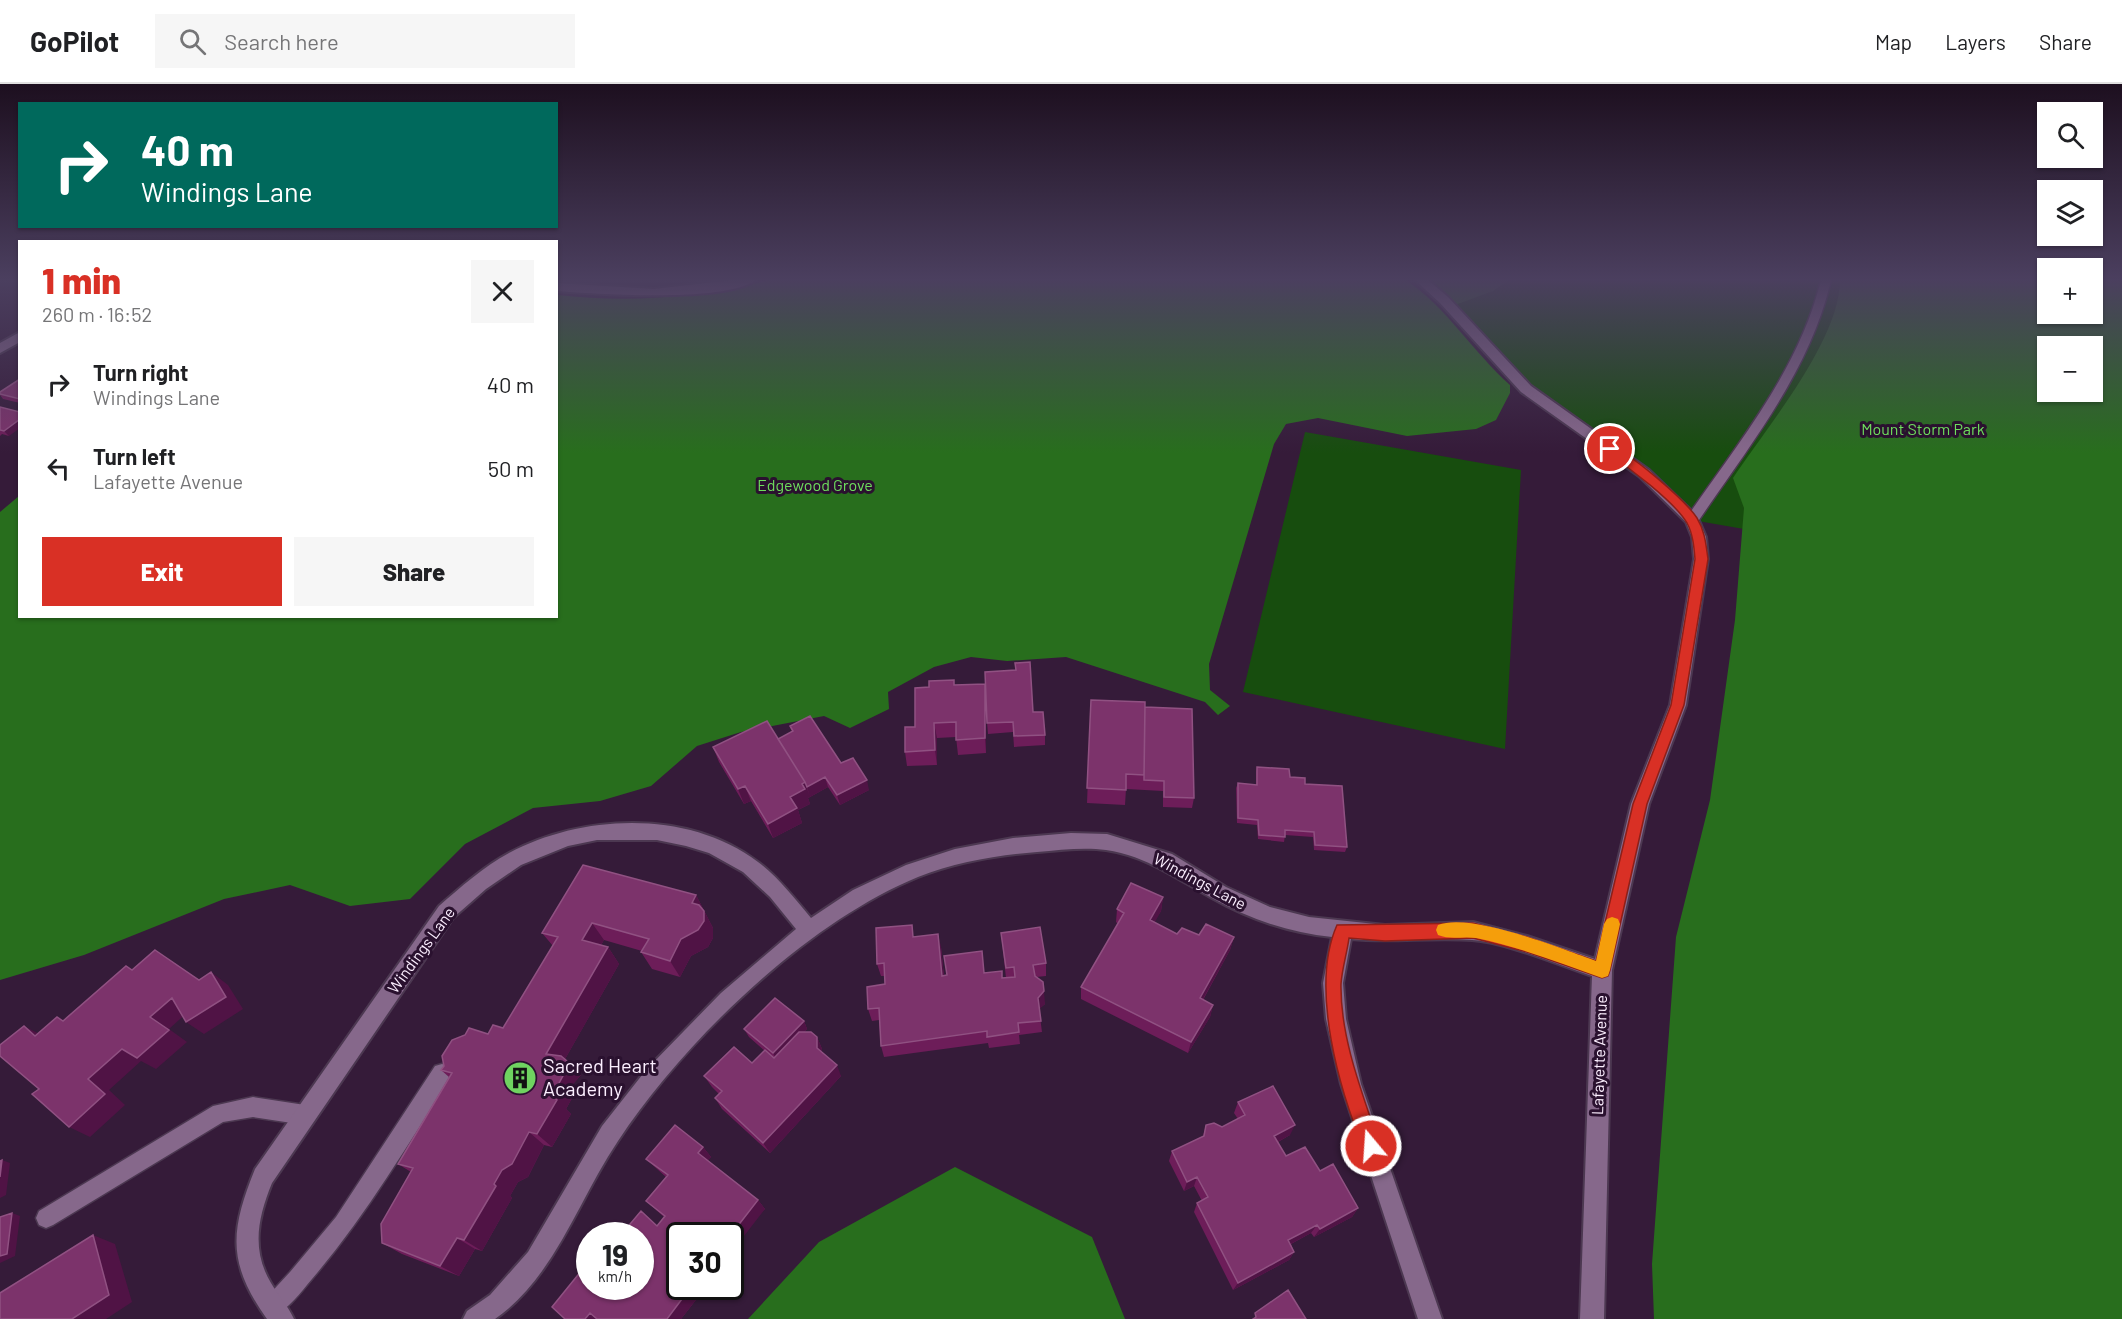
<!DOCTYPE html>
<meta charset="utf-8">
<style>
body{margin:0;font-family:Barlow,sans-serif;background:#f6f6f6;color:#202124;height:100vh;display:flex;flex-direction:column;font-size:22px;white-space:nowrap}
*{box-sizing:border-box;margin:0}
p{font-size:20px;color:#757577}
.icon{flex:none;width:33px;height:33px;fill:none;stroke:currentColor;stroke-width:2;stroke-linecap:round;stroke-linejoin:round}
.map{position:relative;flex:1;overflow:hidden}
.sheet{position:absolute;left:18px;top:156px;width:540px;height:378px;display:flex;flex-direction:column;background:#fff;border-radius:0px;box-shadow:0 2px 4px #0004}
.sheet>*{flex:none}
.guide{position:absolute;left:18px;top:18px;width:540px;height:126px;border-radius:0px;box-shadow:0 2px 4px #0004;background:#00695c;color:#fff;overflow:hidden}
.controls{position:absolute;left:2037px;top:18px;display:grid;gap:12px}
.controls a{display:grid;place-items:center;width:66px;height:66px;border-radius:0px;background:#fff;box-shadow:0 2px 4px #0004;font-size:30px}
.speed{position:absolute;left:576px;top:1138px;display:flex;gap:12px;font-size:30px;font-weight:700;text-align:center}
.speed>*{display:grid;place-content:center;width:78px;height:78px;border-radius:50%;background:#fff;box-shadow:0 2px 4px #0004;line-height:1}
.speed small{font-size:15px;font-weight:400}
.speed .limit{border:3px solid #111;border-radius:9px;background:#fff;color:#111}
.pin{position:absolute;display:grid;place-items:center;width:51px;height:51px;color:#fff;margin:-26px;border:3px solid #fff;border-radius:50%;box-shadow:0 2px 6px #0007}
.me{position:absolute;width:66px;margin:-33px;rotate:342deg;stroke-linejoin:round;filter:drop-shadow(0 0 4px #0008)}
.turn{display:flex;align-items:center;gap:21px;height:126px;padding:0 24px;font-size:27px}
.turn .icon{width:78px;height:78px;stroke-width:2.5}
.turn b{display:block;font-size:42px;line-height:51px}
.round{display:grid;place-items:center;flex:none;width:63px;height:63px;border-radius:0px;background:#f6f6f6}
.headline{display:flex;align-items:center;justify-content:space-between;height:102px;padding:0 24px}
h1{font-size:36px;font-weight:800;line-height:45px;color:#d93025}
.cta{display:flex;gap:12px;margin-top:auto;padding:12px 24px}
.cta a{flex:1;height:69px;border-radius:0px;background:#d93025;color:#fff;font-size:24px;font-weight:800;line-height:69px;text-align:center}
.cta a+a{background:#f6f6f6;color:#202124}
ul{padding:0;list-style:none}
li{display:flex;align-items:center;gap:18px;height:84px;padding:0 24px}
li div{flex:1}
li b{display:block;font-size:22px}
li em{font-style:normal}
header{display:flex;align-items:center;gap:36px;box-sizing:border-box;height:84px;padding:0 30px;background:#fff;border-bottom:2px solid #e0e0e0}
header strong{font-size:28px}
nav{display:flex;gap:33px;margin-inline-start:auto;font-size:21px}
.search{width:420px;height:54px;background:#f6f6f6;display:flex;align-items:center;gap:15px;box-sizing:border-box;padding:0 21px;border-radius:0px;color:#757577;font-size:22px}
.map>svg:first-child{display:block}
</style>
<header>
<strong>GoPilot</strong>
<div class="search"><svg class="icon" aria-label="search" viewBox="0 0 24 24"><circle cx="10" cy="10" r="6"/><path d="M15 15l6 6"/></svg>Search here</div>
<nav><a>Map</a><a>Layers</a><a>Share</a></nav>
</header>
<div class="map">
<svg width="2122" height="1235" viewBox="0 0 2122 1235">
<rect width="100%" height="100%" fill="#351b39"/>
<path fill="#174d0e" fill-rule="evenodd" d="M 1421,196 L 2047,196 L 2048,230 L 2092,230 L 2093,196 L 2122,196 L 2122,511 L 1692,436 L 1644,389 L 1526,305 ZM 2048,262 L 2092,262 L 2092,308 L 2048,308 Z
M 1305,348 L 1521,386 L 1505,665 L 1243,608 Z"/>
<path fill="#286e1d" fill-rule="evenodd" d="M 770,196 L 1406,196 C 1447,224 1473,268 1510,301 L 1510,309 L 1496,336 L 1476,345 L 1407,352 L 1318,334 L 1286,340 L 1274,360 L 1209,580 L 1210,606 L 1230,622 L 1218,631 L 1205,618 L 1066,573 L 1007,577 L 971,573 L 934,583 L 888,608 L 889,625 L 850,644 L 824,632 L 741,648 L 697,662 L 651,702 L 600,717 L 533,724 L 465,760 L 410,815 L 350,822 L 290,801 L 224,815 L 84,871 L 0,896 L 0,428 L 19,412 L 20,532 L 556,532 L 557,211 C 628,219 700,214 770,196 Z
M 1428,196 L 1509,196 L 1493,207 L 1455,221 Z
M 1840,196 L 2047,196 L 2048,230 L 2092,230 L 2093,196 L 2122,196 L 2122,1235 L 1654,1235 L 1652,1180 L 1676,853 L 1710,716 L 1735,536 L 1744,424 L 1733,394 C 1767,343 1840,256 1840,196 ZM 2092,262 L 2092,308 L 2048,308 L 2048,262 Z
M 955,1083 L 1092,1153 L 1125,1235 L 748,1235 L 819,1158 Z"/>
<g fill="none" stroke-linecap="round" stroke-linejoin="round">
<g stroke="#4c3851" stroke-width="3">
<path id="service" d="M 1821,196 L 1831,196 C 1810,288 1748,363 1697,439 L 1687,439 L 1685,436 L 1687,433 C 1738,359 1799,286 1821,196 Z
M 442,980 L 449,982 L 451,989 L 449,996 C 406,1064 364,1134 312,1195 C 301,1208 288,1226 272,1233 L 265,1229 L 261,1222 L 265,1215 L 290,1188 L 336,1133 L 435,982 Z
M 253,1013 L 305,1021 L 312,1024 L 315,1031 L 312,1038 L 305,1041 L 253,1033 L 223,1038 L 53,1141 L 46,1144 L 39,1141 L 36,1134 L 39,1127 L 213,1022 Z"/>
</g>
<g stroke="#4c3851" stroke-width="4">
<path id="minor" d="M 733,196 L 756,196 C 725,219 597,210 556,207 L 556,199 L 654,205 Z
M 1415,196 L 1428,196 L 1448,213 L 1531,302 L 1649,386 L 1697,432 L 1706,453 L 1708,475 L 1686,621 L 1649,720 L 1612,886 L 1604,1235 L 1580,1235 L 1592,892 C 1559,881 1505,858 1472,856 C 1431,853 1391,859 1351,855 L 1343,899 L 1346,935 L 1361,1000 L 1442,1235 L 1418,1235 L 1341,1000 L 1326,935 L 1323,899 L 1332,853 C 1290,849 1249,835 1212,814 C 1177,795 1147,772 1106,766 C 1084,763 1060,766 1037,768 C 997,771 956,778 918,793 C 806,839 684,957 618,1057 C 578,1116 555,1193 495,1235 L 463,1235 L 467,1227 L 490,1211 L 528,1168 L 602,1042 L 646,986 L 721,909 L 796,845 L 770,813 L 743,788 L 709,769 L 686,762 L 657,756 L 597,756 L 568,762 L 521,781 L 486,805 L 453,834 L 272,1099 C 258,1133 251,1166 271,1199 C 278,1211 288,1222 294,1235 L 267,1235 C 227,1179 230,1147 255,1085 L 439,822 C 461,803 483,783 509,769 C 582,730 688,725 758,778 C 778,793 794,814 811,834 L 853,806 L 906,781 L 955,765 L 1013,754 L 1071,749 L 1107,750 L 1172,770 L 1226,803 L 1270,823 L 1309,833 L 1385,841 L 1473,838 L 1527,852 L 1595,875 L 1631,720 L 1670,621 L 1694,475 L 1692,453 L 1686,438 L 1639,392 L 1521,308 L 1440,219 Z"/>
</g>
<g stroke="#4c3851" stroke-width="4">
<path id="tertiary" d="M 20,248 L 20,258 L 0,269 L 0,259 Z"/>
</g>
<use href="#service" fill="#86688b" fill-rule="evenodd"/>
<use href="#minor" fill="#86688b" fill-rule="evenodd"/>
<use href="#tertiary" fill="#86688b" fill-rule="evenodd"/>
</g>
<path fill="#6d1d59" d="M 20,295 L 20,319 L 3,315 L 0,311 L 0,308 Z
M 0,323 L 9,352 L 2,350 L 0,352 Z
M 954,596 L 954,601 L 1033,628 L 1045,651 L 1045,661 L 1014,663 L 1013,648 L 988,650 L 986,627 L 986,669 L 958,671 L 956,653 L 937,654 L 937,681 L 907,682 L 905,668 L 915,643 L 929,603 Z
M 1091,616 L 1145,623 L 1194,714 L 1192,724 L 1163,723 L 1163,707 L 1126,705 L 1125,721 L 1087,719 Z
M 790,642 L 841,679 L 869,706 L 840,721 L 828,703 L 810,713 L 808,714 L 810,720 L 798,726 L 802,739 L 773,754 L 751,717 L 744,720 L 719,678 L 713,663 L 778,655 L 792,648 Z
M 1257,683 L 1290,693 L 1305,700 L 1347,763 L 1345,768 L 1314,766 L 1313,753 L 1285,751 L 1284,758 L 1258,755 L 1257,741 L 1237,739 L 1236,704 L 1238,699 L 1256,701 L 1256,688 Z
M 696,811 L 713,844 L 713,854 L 708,863 L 691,872 L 680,893 L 652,885 L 641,868 L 642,867 L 604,856 L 601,861 L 608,863 L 619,880 L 565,975 L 581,991 L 573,1000 L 577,1005 L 566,1025 L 571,1030 L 552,1063 L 544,1061 L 528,1093 L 518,1098 L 510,1112 L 512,1114 L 482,1167 L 475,1165 L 459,1192 L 402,1170 L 382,1159 L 411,1088 L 398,1080 L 449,993 L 441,986 L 444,982 L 488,950 L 503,944 L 553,862 L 542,849 Z
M 1163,813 L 1161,827 L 1154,838 L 1177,850 L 1234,853 L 1230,866 L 1203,916 L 1213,921 L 1210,933 L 1188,969 L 1081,915 L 1081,903 L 1118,840 L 1116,838 L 1117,825 Z
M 1001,849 L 1046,879 L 1046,892 L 1036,893 L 1045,920 L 1039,925 L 1042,948 L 1019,951 L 1020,960 L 989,964 L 988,959 L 884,973 L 881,962 L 879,936 L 872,937 L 868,925 L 885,900 L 885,892 L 881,892 L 877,880 L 915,853 L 941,863 L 944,892 L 984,889 L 1002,894 L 1006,894 Z
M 804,937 L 807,945 L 804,948 L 817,953 L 822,965 L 822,969 L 841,992 L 770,1069 L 722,1025 L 715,1014 L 719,1010 L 712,1003 L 704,992 L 752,979 L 765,967 L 749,953 L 744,945 Z
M 1238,1018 L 1290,1051 L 1278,1058 L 1286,1072 L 1320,1087 L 1358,1124 L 1352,1133 L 1314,1153 L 1311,1149 L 1291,1160 L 1294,1168 L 1289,1176 L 1233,1206 L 1194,1128 L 1197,1119 L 1202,1117 L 1194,1102 L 1184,1107 L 1169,1077 L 1172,1067 L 1203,1052 L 1206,1041 L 1222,1043 L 1238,1035 L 1234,1029 Z
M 703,1063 L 711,1073 L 707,1077 L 758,1116 L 765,1125 L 680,1203 L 706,1203 L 681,1235 L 590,1203 L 615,1203 L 619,1207 L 640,1203 L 657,1142 L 664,1133 L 646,1117 L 666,1093 L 646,1075 Z"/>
<path fill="#501345" d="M 20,335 L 20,344 L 9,352 L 4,347 Z
M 985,600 L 986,615 L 986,669 L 985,654 Z
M 934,639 L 937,654 L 937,681 L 935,666 Z
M 825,693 L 828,703 L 810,713 L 807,703 Z
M 867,696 L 869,706 L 840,721 L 837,711 Z
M 805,698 L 810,713 L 808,714 L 810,720 L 798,726 L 802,739 L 773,754 L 768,740 L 802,700 Z
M 745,702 L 751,717 L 744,720 L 738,705 Z
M 696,811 L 713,844 L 713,854 L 708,863 L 691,872 L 680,893 L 670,877 L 681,855 L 692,819 Z
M 1163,813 L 1161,827 L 1149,849 L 1150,836 Z
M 592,839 L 604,856 L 594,873 L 582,856 Z
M 938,850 L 941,863 L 945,904 L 942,892 Z
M 1234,853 L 1230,866 L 1197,926 L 1200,914 Z
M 608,863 L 619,880 L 560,984 L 567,977 L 581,991 L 573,1000 L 577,1005 L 566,1025 L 571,1030 L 552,1063 L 537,1050 L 552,1012 L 556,988 L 546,970 Z
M 211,888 L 228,901 L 243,925 L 204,950 L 186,938 Z
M 1044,907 L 1045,920 L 1038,926 L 1038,914 Z
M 172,914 L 190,926 L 169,945 L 187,958 L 156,985 L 141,977 L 109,1006 L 125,1021 L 90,1053 L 69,1043 L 88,995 L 150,933 Z
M 1213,921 L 1210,933 L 1188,969 L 1191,958 Z
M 804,937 L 807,945 L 777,977 L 773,969 Z
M 24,942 L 45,953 L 35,952 Z
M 817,953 L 822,965 L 822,975 L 817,964 Z
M 837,981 L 841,992 L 770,1069 L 763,1059 Z
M 1295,1041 L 1290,1051 L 1270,1062 L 1274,1052 Z
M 529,1048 L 544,1061 L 528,1093 L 518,1098 L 510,1112 L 512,1114 L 482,1167 L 464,1156 L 502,1086 Z
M 703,1063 L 711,1073 L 706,1079 L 698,1069 Z
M 2,1076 L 10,1079 L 6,1111 L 0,1114 L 0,1093 Z
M 1197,1093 L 1194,1102 L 1184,1107 L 1187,1098 Z
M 758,1116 L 765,1125 L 730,1170 L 730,1152 Z
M 1358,1124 L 1352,1133 L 1314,1153 L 1320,1145 Z
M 12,1129 L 20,1132 L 15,1172 L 0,1179 L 0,1172 Z
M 1317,1141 L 1311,1149 L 1283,1164 L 1288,1156 Z
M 93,1151 L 115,1160 L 132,1218 L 106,1235 L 72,1235 Z
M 457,1154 L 475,1165 L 459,1192 L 440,1182 Z
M 1294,1168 L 1289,1176 L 1233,1206 L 1238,1199 Z
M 691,1203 L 706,1203 L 681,1235 L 667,1235 Z
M 590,1229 L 600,1235 L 585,1235 Z"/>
<path fill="#7c336b" stroke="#905182" stroke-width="1.5" d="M 20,295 L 20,315 L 0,310 L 0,308 Z
M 0,323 L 20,328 L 20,335 L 4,347 L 0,346 Z
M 1030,578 L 1033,628 L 1043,628 L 1045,651 L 1014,652 L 1013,638 L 987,639 L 985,588 L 1016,586 L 1015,579 Z
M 954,596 L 954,601 L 985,600 L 985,654 L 956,656 L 956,638 L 934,639 L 935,666 L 905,668 L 905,643 L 915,643 L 915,604 L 929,603 L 929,597 Z
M 1091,616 L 1145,618 L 1144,691 L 1126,690 L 1126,706 L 1087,704 Z
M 1145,623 L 1192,625 L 1194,714 L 1164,713 L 1164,697 L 1144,696 Z
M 810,632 L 841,679 L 853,674 L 867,696 L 837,711 L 825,693 L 807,703 L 805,698 L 778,655 L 793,647 L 790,642 Z
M 767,637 L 805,698 L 802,700 L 805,705 L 790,713 L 797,724 L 768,740 L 745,702 L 738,705 L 713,663 Z
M 1257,683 L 1289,685 L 1290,693 L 1305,694 L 1305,700 L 1342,702 L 1347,763 L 1315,761 L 1314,748 L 1285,746 L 1285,753 L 1259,751 L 1258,736 L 1238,734 L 1238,699 L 1257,701 Z
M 583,781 L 696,811 L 692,819 L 699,821 L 704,827 L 704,837 L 698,846 L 681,855 L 670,877 L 641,868 L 649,855 L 592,839 L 582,856 L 608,863 L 546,970 L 561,972 L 567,977 L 556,988 L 564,990 L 552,1012 L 557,1016 L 537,1050 L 529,1048 L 512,1080 L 502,1086 L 494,1100 L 496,1102 L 464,1156 L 457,1154 L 440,1182 L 382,1159 L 381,1140 L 413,1084 L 398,1080 L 452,989 L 441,986 L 444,982 L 442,972 L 452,956 L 465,951 L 469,944 L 488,950 L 493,941 L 503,944 L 558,853 L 542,849 Z
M 1131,799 L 1163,813 L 1150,836 L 1177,850 L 1182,844 L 1199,851 L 1206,840 L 1234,853 L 1200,914 L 1213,921 L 1191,958 L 1081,903 L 1124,829 L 1117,825 Z
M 912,841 L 913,853 L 938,850 L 942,892 L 947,891 L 944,872 L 982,867 L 984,889 L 1002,887 L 1002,894 L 1015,893 L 1014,883 L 1006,884 L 1001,849 L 1040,843 L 1046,879 L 1033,881 L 1035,892 L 1043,898 L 1044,907 L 1038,914 L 1041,937 L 1018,939 L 1019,948 L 987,953 L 987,947 L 881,962 L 879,924 L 868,925 L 867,903 L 885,900 L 884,879 L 877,880 L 876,844 Z
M 155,866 L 199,896 L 211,888 L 226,913 L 186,938 L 172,914 L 150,933 L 169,946 L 137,974 L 122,965 L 88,995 L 105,1010 L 69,1043 L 32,1010 L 39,1005 L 0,972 L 0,961 L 24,942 L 35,952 L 57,933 L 63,937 L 126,882 L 132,886 Z
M 775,914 L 804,937 L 773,969 L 744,945 Z
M 799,948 L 811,948 L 817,953 L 817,964 L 837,981 L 763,1059 L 715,1014 L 722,1007 L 704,992 L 734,963 L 752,979 L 765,966 L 774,974 Z
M 1273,1002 L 1295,1041 L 1274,1052 L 1286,1072 L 1305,1063 L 1320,1087 L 1333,1080 L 1358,1124 L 1320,1145 L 1317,1141 L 1288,1156 L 1294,1168 L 1238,1199 L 1197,1119 L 1208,1113 L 1197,1093 L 1187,1098 L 1172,1067 L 1204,1052 L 1206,1041 L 1214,1039 L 1222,1043 L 1245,1031 L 1238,1018 Z
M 675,1041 L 703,1063 L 698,1069 L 758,1116 L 730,1152 L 680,1152 L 680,1203 L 691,1203 L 667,1235 L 597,1235 L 590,1229 L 585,1235 L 565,1235 L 552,1223 L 586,1181 L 590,1183 L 590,1203 L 613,1203 L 618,1208 L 622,1203 L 640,1203 L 640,1152 L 620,1152 L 641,1127 L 657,1142 L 665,1132 L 646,1117 L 668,1091 L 646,1075 Z
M 2,1076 L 0,1093 L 0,1077 Z
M 12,1129 L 7,1170 L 0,1172 L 0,1133 Z
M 93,1151 L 109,1211 L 72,1235 L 0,1235 L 0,1209 Z
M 1288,1206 L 1306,1235 L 1253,1235 L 1256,1233 L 1255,1229 Z"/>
<linearGradient id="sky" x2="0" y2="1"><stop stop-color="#1d0f1f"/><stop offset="0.53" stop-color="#4b3f5f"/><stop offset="1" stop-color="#4b3f5f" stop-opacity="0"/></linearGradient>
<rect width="2122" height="369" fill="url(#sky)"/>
<path fill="#d93025" stroke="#8d1f18" stroke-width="1.5" d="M 1610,362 C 1630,368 1686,417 1697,434 C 1705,447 1706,461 1708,475 L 1684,621 L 1647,720 L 1610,886 L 1608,892 L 1602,894 L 1527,868 L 1473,854 L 1385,857 L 1349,854 C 1347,869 1342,885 1341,900 C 1340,954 1363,1011 1380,1062 L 1377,1068 L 1371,1071 L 1365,1068 C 1340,1008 1309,904 1337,841 L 1473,839 L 1527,853 L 1596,877 L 1633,720 L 1671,621 L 1695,475 C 1694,463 1693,450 1687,439 C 1674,417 1628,383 1606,368 L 1606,363 Z"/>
<path fill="#f59e0b" d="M 1612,833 L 1618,835 L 1620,840 L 1610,886 L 1608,892 L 1602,894 C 1561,879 1519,863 1476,854 C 1463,852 1450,856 1438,851 L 1436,846 L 1438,841 C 1472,828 1561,865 1596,877 L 1604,840 L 1607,835 Z"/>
<defs>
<g id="building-disc" transform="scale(1.725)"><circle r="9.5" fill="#6fd360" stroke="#2a112f"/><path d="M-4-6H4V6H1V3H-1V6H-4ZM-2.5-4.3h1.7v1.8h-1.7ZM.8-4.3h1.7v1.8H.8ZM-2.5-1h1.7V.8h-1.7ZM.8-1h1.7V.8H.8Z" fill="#111"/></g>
</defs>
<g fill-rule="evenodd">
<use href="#building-disc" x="520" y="994"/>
</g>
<g text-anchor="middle" stroke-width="6" stroke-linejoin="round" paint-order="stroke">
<g font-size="16" fill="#6ede5d" stroke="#2a112f">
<text x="1923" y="351">Mount Storm Park</text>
<text x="815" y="407">Edgewood Grove</text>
</g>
<g font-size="16" fill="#fcefff" stroke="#2a112f">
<text transform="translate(1200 797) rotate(28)" y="6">Windings Lane</text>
<text transform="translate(421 866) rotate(-54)" y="6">Windings Lane</text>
<text transform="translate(1599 971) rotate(-88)" y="6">Lafayette Avenue</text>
</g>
<g font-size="20" fill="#fcefff" stroke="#2a112f" text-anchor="start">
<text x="543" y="989">Sacred Heart<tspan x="543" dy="23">Academy</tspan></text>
</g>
</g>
</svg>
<div class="controls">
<a><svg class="icon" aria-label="search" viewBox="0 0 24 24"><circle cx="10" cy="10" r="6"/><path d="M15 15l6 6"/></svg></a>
<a><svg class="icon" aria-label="layers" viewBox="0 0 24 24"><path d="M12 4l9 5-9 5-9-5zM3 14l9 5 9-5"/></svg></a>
<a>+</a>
<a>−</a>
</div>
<div class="speed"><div>19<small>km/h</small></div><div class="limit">30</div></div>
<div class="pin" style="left:1610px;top:365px;background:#d93025"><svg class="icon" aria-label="arrive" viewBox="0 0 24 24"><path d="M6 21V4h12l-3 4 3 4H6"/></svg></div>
<svg class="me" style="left:1371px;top:1062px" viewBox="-20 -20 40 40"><circle r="17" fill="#d93025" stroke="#fff" stroke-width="3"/><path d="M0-11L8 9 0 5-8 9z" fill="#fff"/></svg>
<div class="guide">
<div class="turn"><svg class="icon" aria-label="right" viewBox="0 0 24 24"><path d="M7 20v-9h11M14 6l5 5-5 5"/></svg><div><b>40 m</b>Windings Lane</div></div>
</div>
<section class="sheet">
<div class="headline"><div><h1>1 min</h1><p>260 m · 16:52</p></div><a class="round"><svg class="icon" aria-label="close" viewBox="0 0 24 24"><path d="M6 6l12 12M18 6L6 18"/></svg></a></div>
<ul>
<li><svg class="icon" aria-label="right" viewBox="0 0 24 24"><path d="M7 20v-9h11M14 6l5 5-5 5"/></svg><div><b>Turn right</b><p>Windings Lane</p></div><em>40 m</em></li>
<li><svg class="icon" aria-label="left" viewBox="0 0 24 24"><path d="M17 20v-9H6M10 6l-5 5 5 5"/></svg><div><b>Turn left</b><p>Lafayette Avenue</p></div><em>50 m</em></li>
</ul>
<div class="cta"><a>Exit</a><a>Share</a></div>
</section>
</div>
